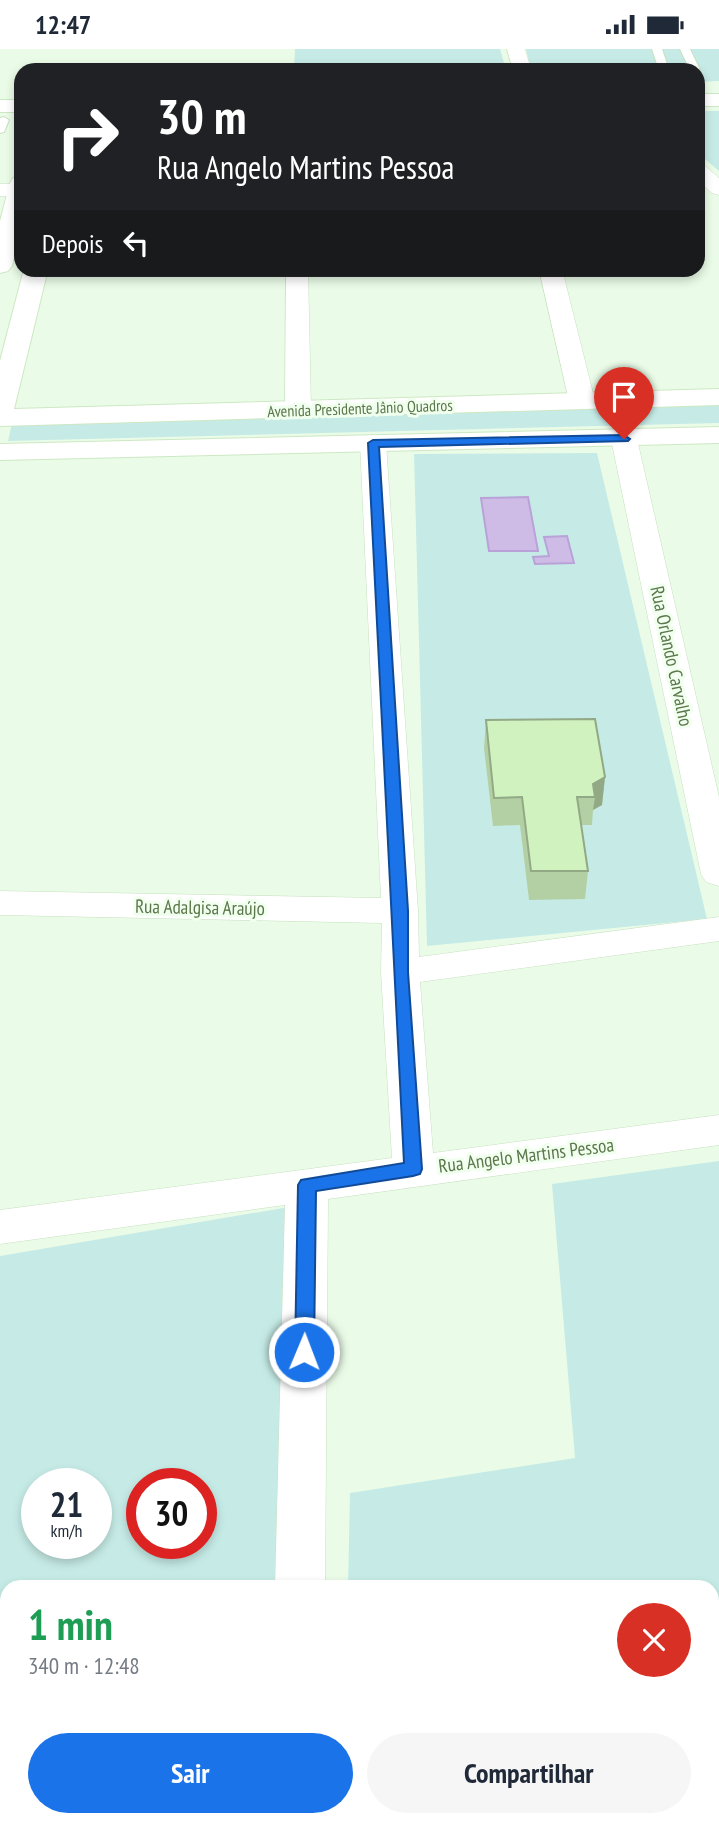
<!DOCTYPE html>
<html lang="pt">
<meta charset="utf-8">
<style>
body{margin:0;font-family:"PT Sans Narrow",sans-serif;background:#f6f6f7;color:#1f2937;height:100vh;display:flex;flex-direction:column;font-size:26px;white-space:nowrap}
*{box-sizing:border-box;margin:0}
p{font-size:23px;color:#747a83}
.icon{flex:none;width:38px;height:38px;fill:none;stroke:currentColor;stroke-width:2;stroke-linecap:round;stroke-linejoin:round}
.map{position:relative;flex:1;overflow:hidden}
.side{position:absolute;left:0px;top:1531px;width:719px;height:247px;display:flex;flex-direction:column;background:#fff;border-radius:21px 21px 0 0;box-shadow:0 4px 10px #0003}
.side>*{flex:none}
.hud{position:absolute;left:14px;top:14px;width:691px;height:214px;border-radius:21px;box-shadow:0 4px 10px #0003;background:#202124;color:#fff;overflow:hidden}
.speed{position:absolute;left:21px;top:1419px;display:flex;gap:14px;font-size:35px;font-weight:700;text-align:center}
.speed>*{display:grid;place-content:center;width:91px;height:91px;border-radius:50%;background:#fff;box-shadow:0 4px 10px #0003;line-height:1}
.speed small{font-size:18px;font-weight:400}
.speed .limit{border:10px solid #d22;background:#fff;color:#111}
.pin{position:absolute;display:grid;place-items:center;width:60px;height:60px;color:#fff;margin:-72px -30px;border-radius:50% 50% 50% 0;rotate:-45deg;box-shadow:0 0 7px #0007}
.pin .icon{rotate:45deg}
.me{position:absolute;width:77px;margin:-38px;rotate:1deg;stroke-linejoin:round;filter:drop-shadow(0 0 5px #0008)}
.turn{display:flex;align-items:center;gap:24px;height:147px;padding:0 28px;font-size:32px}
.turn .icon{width:91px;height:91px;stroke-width:2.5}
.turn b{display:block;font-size:49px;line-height:60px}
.then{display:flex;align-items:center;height:66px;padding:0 28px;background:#0003;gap:14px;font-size:26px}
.round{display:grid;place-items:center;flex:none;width:74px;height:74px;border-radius:37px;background:#f6f6f7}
.headline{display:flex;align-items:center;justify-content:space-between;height:119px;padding:0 28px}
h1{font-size:42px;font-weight:800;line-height:52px;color:#1e9e55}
.primary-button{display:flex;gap:14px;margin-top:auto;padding:14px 28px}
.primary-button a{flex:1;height:80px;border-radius:42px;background:#1a73e8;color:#fff;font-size:28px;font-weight:800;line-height:80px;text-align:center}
.primary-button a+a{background:#f6f6f7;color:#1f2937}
.status{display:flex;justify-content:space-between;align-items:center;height:49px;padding:0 35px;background:#fff;direction:ltr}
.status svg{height:19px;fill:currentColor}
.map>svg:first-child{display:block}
</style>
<div class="status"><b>12:47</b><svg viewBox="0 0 49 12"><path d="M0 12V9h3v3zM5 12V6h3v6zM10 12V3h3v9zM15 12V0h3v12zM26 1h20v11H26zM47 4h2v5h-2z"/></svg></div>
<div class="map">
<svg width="719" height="1777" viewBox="0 0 719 1777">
<rect width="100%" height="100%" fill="#eafce8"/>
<path fill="#c6ebe6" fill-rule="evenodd" d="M 295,0 L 500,0 L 506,21 L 294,21 Z
M 526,0 L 719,0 L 719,32 L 698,33 L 698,21 L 531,21 Z
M 698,62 L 719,62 L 719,122 L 698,104 Z
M 719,353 L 719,374 L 8,392 L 12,374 Z
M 597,404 L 707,870 L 427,897 L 414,405 Z
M 719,1112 L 719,1726 L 712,1727 L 712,1538 L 348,1538 L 350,1444 L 575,1409 L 552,1135 Z
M 289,1158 L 276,1538 L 7,1538 L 7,1771 L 268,1771 L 268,1777 L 0,1777 L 0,1207 ZM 37,1435 L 96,1435 L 96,1494 L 37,1494 ZM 142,1435 L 201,1435 L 201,1494 L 142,1494 Z"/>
<path fill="#cebce6" stroke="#b9a2d8" stroke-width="2" d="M 528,448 L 538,502 L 489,502 L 481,449 Z
M 567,487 L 574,514 L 535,515 L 533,508 L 549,507 L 544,488 Z"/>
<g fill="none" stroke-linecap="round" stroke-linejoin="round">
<g stroke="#c8e0c0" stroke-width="2">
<path id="lane" d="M 652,0 L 662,0 L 669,21 L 659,21 Z
M 680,0 L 690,0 L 700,21 L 698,23 L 690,21 Z
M 4,68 L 9,71 L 4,83 L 0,84 L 0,69 Z"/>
</g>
<g stroke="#c8e0c0" stroke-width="1">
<path id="street" d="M 507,0 L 525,0 L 531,21 L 513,21 Z
M 698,115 L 705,117 L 719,129 L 719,146 L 712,144 L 698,132 Z
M 0,135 L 21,135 L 21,147 L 0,147 Z
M 286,220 L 308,220 L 311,361 L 307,366 L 298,369 L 289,366 L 285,361 Z
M 539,220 L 562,220 L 595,352 L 591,357 L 582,360 L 573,357 L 569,352 Z
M 624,382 L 633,384 L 637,390 L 719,748 L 719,837 L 706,833 L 701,825 L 611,390 L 615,384 Z
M 373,386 L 382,388 L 386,394 L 418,862 L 419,908 L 719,868 L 719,892 L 420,933 L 433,1104 L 719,1066 L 719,1096 L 328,1150 L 325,1538 L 275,1538 L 285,1156 L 0,1195 L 0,1161 L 392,1109 L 381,923 L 382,874 L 0,866 L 0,842 L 381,849 L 360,394 L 364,388 Z
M 264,1771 L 320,1771 L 320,1777 L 264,1777 Z"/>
</g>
<g stroke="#cde8c3" stroke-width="2">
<path id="secondary" d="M 698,45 L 719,45 L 719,57 L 698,57 Z
M 0,51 L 21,51 L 21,63 L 0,63 Z
M 21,127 L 21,180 L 12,217 L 8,222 L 0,224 L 0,172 L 10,134 L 13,129 Z
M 24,220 L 48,220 L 14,360 L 719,340 L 719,356 L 0,377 L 0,312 Z
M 719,378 L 719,394 L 0,411 L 0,395 Z"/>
</g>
<use href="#lane" fill="#fff" fill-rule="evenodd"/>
<use href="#street" fill="#fff" fill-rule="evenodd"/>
<use href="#secondary" fill="#fff" fill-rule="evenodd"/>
</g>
<path fill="#b3d0a4" d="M 486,671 L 605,728 L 602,756 L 593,761 L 592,776 L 581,776 L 588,822 L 585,850 L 529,851 L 520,776 L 493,777 L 484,699 Z"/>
<path fill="#92a986" d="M 605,728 L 602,756 L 593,761 L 595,748 L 593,735 Z"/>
<path fill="#d0f2bf" stroke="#92a986" stroke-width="2" d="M 595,670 L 605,728 L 593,735 L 595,748 L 577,748 L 588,822 L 531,822 L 522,748 L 494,749 L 486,671 Z"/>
<path fill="#1a73e8" stroke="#114b97" stroke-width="2" d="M 624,386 L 630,390 L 628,392 L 379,398 L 408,862 L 408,923 L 422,1120 L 420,1125 L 413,1127 L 316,1142 L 314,1303 L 311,1309 L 304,1311 L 298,1309 L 295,1303 L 298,1136 L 301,1131 L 404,1114 L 368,394 L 373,391 Z"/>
<g text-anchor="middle" stroke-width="6" stroke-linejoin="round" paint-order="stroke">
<g font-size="16" fill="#5c774b" stroke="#f0ffee">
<text transform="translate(360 359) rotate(-2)" y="6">Avenida Presidente Jânio Quadros</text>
</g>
<g font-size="19" fill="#5c774b" stroke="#f0ffee">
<text transform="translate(672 607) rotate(78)" y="7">Rua Orlando Carvalho</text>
<text transform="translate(200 858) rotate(1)" y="7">Rua Adalgisa Araújo</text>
<text transform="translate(526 1106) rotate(-7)" y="7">Rua Angelo Martins Pessoa</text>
</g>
</g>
</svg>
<div class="speed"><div>21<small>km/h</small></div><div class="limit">30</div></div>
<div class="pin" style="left:624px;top:390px;background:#d93025"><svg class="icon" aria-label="arrive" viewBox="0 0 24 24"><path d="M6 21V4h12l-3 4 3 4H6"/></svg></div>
<svg class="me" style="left:304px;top:1303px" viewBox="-20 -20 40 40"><circle r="17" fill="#1a73e8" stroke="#fff" stroke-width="3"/><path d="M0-11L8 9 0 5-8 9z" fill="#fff"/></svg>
<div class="hud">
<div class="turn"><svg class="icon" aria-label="right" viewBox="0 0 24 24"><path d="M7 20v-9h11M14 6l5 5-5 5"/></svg><div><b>30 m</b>Rua Angelo Martins Pessoa</div></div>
<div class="then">Depois<svg class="icon" aria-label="left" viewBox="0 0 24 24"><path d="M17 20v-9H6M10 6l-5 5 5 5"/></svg></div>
</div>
<section class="side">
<div class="headline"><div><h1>1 min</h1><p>340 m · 12:48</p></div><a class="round" style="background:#d93025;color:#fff"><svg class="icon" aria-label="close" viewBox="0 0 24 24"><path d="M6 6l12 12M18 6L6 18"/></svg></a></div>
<div class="primary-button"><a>Sair</a><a>Compartilhar</a></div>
</section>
</div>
